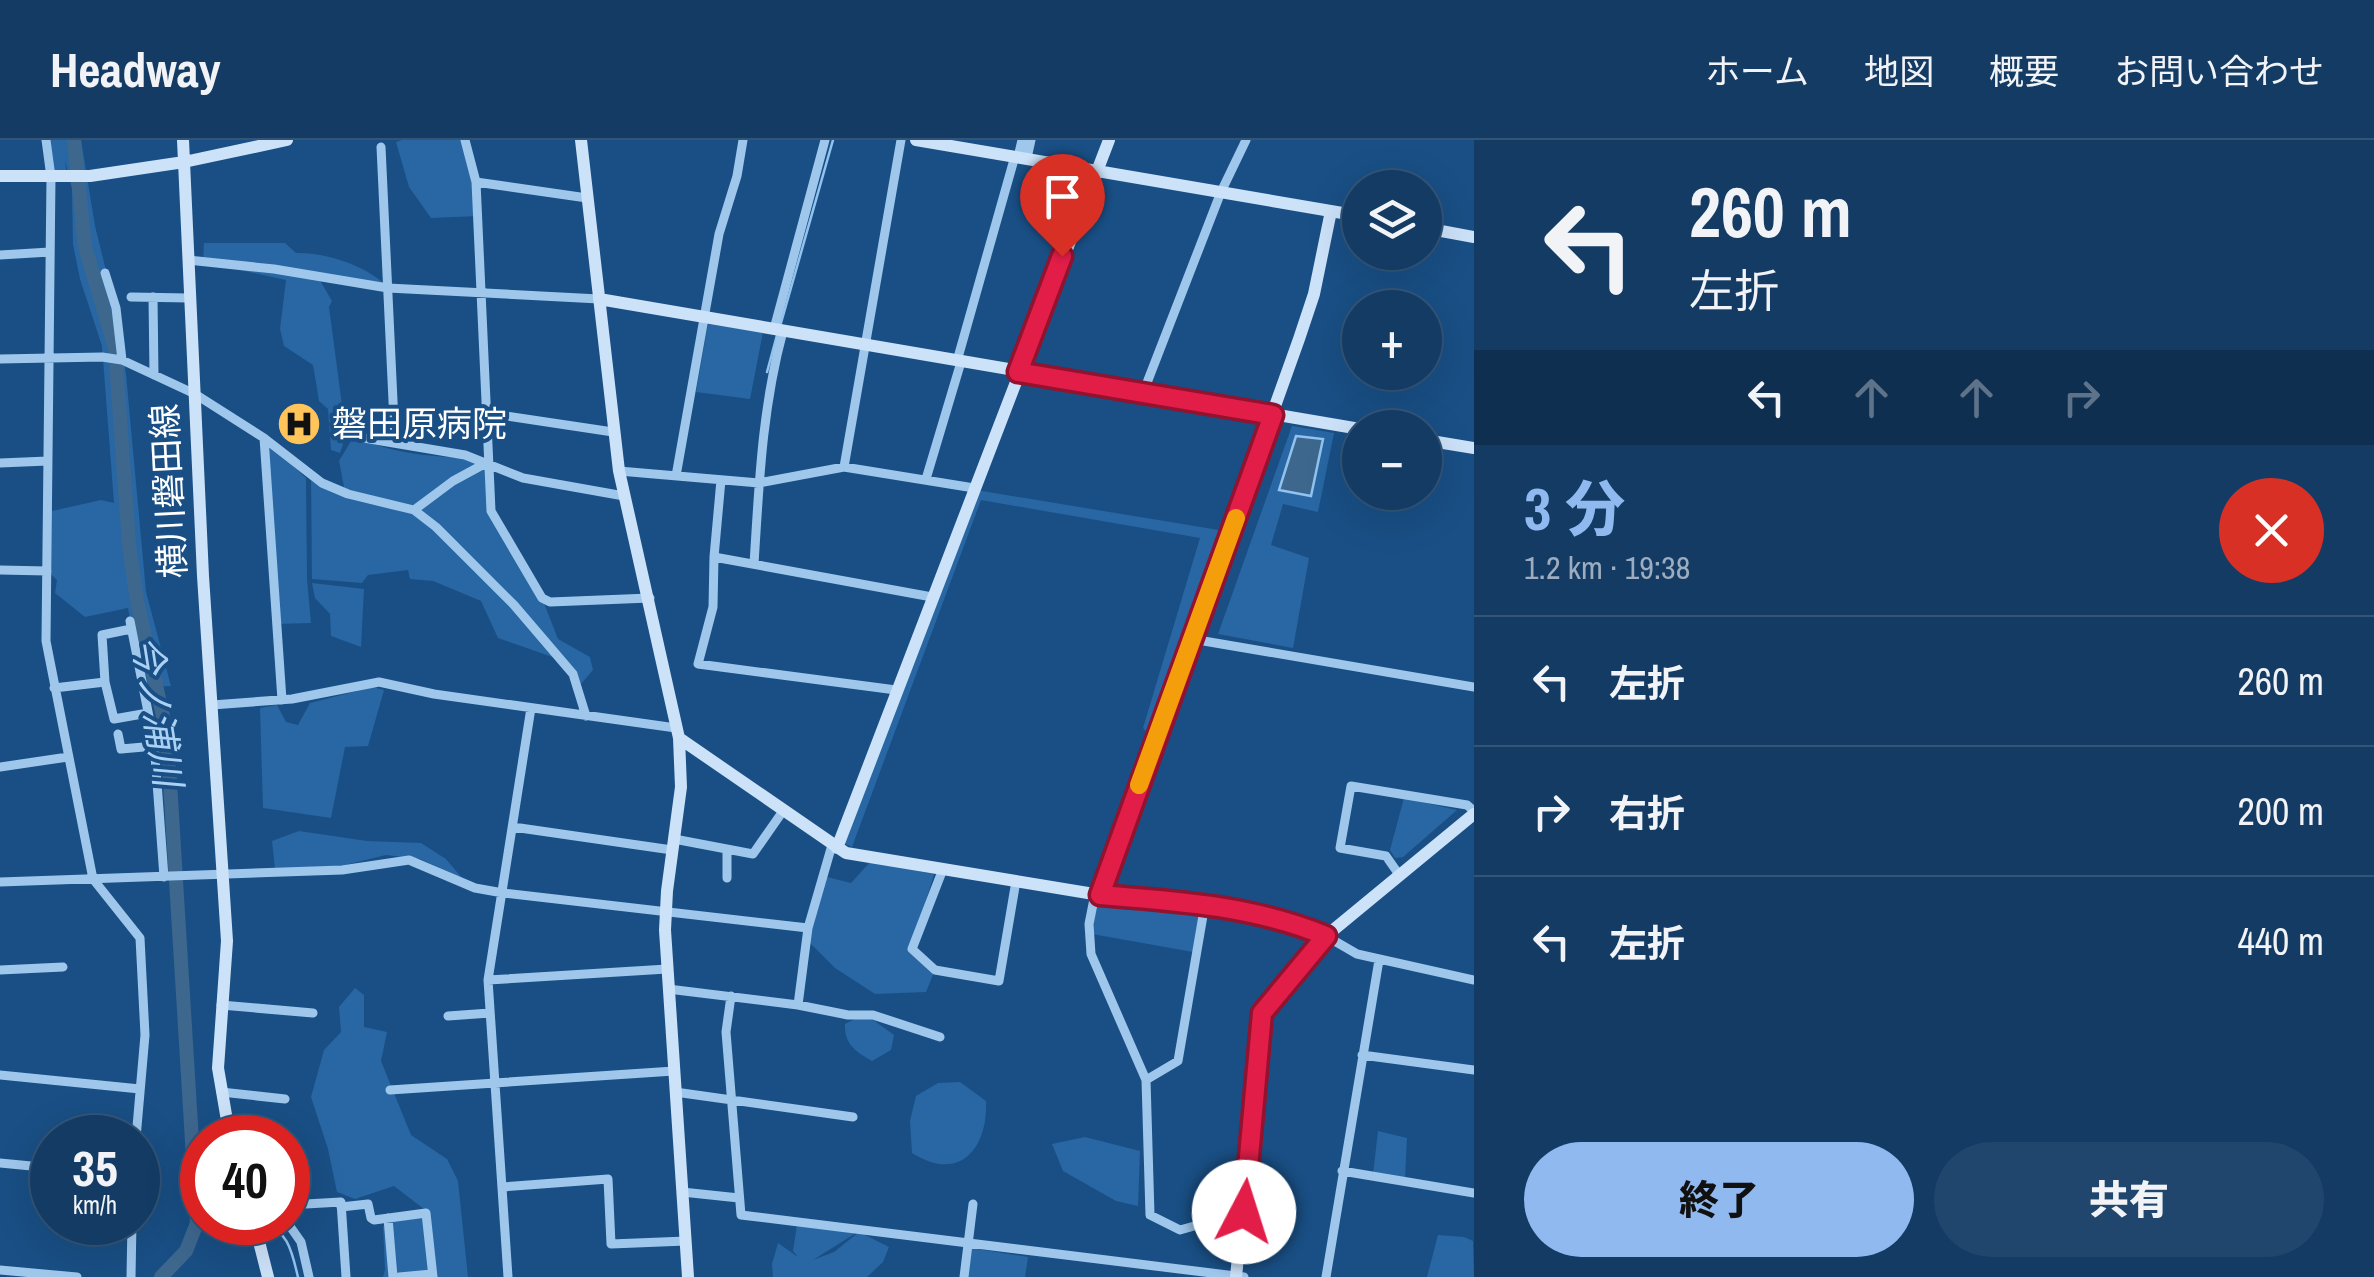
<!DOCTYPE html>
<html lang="ja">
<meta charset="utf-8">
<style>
body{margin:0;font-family:"Archivo Narrow","Noto Sans JP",sans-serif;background:#20466d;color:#f1f3f6;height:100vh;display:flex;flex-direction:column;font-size:38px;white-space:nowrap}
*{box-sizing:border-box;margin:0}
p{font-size:32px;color:#9dadbf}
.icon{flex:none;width:55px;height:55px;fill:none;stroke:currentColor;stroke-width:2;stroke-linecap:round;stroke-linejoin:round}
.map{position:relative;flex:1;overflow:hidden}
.details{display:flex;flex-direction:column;background:#133b64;width:900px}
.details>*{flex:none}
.top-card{background:#133b64;color:#f1f3f6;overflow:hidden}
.fabs{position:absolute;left:1342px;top:30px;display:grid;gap:20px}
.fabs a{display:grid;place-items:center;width:100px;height:100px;border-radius:50%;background:#133b64;box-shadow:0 10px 40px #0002,0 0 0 2px #325578;font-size:50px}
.speed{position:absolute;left:30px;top:975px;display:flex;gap:20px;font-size:50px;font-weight:700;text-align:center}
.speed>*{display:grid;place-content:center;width:130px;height:130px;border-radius:50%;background:#133b64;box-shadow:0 10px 40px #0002,0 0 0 2px #325578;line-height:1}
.speed small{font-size:25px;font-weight:400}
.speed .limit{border:15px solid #d22;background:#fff;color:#111}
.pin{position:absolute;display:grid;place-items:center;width:85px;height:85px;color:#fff;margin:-102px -42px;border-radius:50% 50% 50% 0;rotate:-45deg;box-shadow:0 0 10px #0007}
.pin .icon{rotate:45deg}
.me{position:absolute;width:110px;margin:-55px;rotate:5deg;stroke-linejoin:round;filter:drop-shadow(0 0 8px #0008)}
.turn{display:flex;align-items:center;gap:35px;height:210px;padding:0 50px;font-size:45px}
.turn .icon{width:130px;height:130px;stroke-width:2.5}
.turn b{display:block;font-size:70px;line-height:85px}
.lanes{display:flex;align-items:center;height:95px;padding:0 50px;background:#0003;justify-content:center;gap:50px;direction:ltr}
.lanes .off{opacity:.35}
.round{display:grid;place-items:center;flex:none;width:105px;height:105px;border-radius:52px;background:#20466d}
.headline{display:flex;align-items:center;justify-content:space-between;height:170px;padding:0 50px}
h1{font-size:60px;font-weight:800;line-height:75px;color:#90b9f0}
.action{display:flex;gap:20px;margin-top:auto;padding:20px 50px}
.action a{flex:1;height:115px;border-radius:60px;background:#90b9f0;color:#111;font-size:40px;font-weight:800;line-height:115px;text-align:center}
.action a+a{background:#20466d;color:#f1f3f6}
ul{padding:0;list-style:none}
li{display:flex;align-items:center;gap:30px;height:130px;padding:0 50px;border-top:2px solid #325578}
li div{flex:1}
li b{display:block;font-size:38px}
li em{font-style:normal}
header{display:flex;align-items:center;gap:60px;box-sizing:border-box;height:140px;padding:0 50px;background:#133b64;border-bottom:2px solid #325578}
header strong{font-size:48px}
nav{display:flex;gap:55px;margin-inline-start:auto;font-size:35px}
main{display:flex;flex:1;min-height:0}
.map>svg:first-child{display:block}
</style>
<header>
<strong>Headway</strong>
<nav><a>ホーム</a><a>地図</a><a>概要</a><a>お問い合わせ</a></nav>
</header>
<main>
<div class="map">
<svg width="1474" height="1137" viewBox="0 0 1474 1137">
<rect width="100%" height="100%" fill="#194f85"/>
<path fill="#2867a3" d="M 46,0 L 81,0 L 95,86 L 116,171 L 126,234 L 146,452 L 171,546 L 143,547 L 128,468 L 85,477 L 55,453 L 57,440 L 47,431 L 47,377 L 52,371 L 101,360 L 114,363 L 102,206 L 80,139 L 73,104 L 72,49 L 65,20 L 67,37 L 51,37 Z
M 402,0 L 464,0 L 478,76 L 431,78 L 409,47 L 396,2 Z
M 204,103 L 285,103 L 296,113 C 325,112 369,126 388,148 L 318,137 L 332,161 L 329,167 L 346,295 L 340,313 L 331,310 L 328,269 L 319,261 L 313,225 L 284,206 L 280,189 L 286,140 L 203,122 Z
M 708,184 L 763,192 L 750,259 L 696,252 Z
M 1292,286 L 1334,293 L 1318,372 L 1283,364 L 1271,405 L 1309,418 L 1293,508 L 1218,494 Z
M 354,296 C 398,317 445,317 493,319 L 491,371 L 542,458 L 558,499 L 590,517 L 593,530 L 581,544 L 561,520 L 498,498 L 481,461 L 433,441 L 410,439 L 408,430 L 368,435 L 362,443 L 312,439 L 311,336 L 345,352 L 339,321 Z
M 264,298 L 306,338 L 307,439 L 311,483 L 276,484 Z
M 976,350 L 1225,391 L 1152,598 L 1143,588 L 1200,398 L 981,360 L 852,707 L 838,701 Z
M 312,443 L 364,449 L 361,507 L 331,496 L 330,474 L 315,458 Z
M 373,547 L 384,550 L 368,606 L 345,607 L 331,678 L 263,668 L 260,568 L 277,565 L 286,582 L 298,585 L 310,563 Z
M 1404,658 L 1457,670 L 1403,717 L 1395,718 L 1390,710 Z
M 299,691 L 367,701 L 421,703 L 446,719 L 462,738 L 420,719 L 386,715 L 341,726 L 275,729 L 272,701 Z
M 870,722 L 934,734 L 912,809 L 935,830 L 926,852 L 875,854 L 835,828 L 807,800 L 827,737 L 851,743 Z
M 1097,758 L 1200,769 L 1193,812 L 1092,794 Z
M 355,848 L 364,855 L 364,887 L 387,892 L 381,921 L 411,995 L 447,1019 L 458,1041 L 468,1137 L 383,1137 L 385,1130 L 383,1086 L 407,1074 L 429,1073 L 394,1046 L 355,1059 L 337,1052 L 328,1009 L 311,957 L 324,910 L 341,892 L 339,867 Z
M 865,874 L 894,895 L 891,910 L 872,921 C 856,912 844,904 845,884 Z
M 960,942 L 986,961 C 988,1009 959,1043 912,1013 L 910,981 L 916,956 L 938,943 Z
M 1378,991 L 1407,998 L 1405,1038 L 1373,1034 Z
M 1085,997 L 1140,1011 L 1138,1066 L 1116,1061 L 1063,1031 L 1052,1004 Z
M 797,1085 L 856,1093 L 813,1120 L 834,1112 L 859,1092 L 889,1107 L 883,1122 L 867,1137 L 773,1137 L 772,1124 L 778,1103 L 798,1117 L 793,1111 Z
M 1438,1095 L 1464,1097 L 1473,1101 L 1474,1137 L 1427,1137 Z
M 971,1108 L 1028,1117 L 1025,1137 L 968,1137 Z"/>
<path fill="#3e678e" stroke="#92c3ef" stroke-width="2.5" d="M 1296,296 L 1323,299 L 1311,356 L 1279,350 Z"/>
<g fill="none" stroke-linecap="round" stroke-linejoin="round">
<path stroke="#92c3ef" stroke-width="2.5" d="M 781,183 L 833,0
M 767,232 L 777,195
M 191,1034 L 202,1051
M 262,1082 C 289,1091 292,1113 298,1137"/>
<path stroke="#3e678e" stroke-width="14" d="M 74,0 L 85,107 L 115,208 L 129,405 L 137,461 L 165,585 L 169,626 L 197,1083 L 186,1111 L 161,1137"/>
<path stroke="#9fc7ec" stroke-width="9" d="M 46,0 L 51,37 L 46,501 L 93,739 L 140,798 L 145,895 L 136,998
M 465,0 L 476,42 L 491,371 L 542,458 L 550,462 L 650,458
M 381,7 L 395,303
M 1018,17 L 1022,0
M 1027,18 L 1031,0
M 476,42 L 587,58
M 0,115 L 50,112
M 188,120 L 274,129 L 388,148 L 599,159
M 105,133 L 116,168 L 122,220
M 131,157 L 189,158
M 153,157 L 154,235
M 774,189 L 825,0
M 0,219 L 102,217 L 122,220 L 195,254 L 264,298 L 322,343 L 348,354 L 414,370 L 436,387 L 514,465 L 573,534 L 586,576
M 957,221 L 1015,16
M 1143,253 L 1221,52 L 1246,0
M 486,273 L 613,292
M 346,295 L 465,315 L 523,338 L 624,356
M 264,298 L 282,560
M 0,323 L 48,321
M 844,327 L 901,0
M 619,331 L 759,343 L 844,327 L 974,348
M 676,336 L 719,94 L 737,36 L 743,0
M 926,339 L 961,222
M 721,340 L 714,417 L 932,457
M 414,370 L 453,341 L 488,322
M 714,417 L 713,467 L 698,524 L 896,550
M 754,424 C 759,345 762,268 783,191
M 0,430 L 47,431
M 130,481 L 154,602 L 164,737
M 131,489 L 102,495 L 105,542 L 114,579 L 148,573
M 1192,499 L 1474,547
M 54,548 L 105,542
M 212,565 L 292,559 L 379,542 L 434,554 L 676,588
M 118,594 L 121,609 L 155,606
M 0,627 L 68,617
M 513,687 L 672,710
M 674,699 L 753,714 L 783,671
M 727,709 L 727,738
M 943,729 L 912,809 L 935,830 L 999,841 L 1016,741
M 1400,736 L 1386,716 L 1340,708 L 1351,646 L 1467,665 L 1474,671
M 0,742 L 342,730 L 409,720 L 475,748 L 503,753 L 808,788
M 1095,754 L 1089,784 L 1091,814 L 1146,940 L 1150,1075 L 1180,1090 L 1244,1072
M 1326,796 L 1357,814 L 1474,840
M 0,830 L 63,827
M 488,840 L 667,829
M 668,849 L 798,865 L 848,875 L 873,875 L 940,897
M 731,856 L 726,892 L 741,1075 L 1244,1137
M 221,865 L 313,873
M 798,865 L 808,788 L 832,705
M 448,876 L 490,873
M 1362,915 L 1474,930
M 0,935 L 140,949
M 1146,940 L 1178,921 L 1205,764
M 390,950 L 674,931
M 221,952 L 285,959
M 675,952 L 853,977
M 0,1023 L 52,1028
M 1342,1031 L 1474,1053
M 502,1047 L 608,1039 L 611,1104 L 686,1101
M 682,1052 L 739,1058
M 288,1065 L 341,1062 L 346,1137
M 341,1067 L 368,1064 L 371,1078 L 374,1080 L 426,1073 L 433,1137
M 388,1078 L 393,1137
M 287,1082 L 301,1102 L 309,1137
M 0,1130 L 77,1137
M 131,1137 L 132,1082
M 399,1137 L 432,1134
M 508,1137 L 488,840 L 531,568
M 964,1137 L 973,1064
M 1326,1137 L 1379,820"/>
<path stroke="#cce2f9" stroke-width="12" d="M 183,0 L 203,436 L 227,801 L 218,928 L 230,998
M 581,0 L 619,331 L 679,598 L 681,647 L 667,751 L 665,790 L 688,1137
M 916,0 L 1360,76
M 0,36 L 90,36 L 184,22 L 287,0
M 1425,88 L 1474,97
M 599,159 L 1360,289
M 1425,300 L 1474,308
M 679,598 L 846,713 L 1100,755 L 1205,764 L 1260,775 L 1326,796
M 837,708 L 1109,0
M 1100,755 L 1299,199 L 1314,154 L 1331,71
M 254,1082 L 268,1137
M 1236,1137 L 1262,873 L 1326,796 L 1474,674"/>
</g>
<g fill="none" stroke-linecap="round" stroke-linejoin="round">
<g stroke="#92132f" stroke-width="25">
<path id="route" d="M 1062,116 L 1018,232 L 1273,275 L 1100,755 C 1177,761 1254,766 1326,796 L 1262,873 L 1244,1072"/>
</g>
<use href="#route" stroke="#e11d48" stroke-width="18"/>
<path stroke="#f59e0b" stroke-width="18" d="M 1139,645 L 1236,378"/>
</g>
<defs>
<g id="hospital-disc" transform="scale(2.25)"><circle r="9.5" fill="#ffc55a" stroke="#194f85"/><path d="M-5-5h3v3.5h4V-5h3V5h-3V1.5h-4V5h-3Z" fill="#111"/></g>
</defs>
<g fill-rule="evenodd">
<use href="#hospital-disc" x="299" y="284"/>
</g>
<g text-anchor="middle" stroke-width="8" stroke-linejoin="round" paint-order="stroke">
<g font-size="35" fill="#fff" stroke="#194f85" text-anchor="start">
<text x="332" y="296">磐田原病院</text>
</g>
<g font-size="35" fill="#fff" stroke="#194f85">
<text transform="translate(169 351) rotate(-93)" y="12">横川磐田線</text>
</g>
<g font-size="38" font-style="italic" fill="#abd1f4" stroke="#194f85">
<text transform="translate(157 571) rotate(81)" y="13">今ノ浦川</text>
</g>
</g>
</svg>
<div class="fabs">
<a><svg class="icon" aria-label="layers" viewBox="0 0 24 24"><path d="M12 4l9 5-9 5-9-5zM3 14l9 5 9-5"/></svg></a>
<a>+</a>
<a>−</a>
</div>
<div class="speed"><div>35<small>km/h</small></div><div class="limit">40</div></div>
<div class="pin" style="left:1062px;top:116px;background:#d93025"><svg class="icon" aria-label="arrive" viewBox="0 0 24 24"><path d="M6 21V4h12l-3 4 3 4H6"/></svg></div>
<svg class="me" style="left:1244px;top:1072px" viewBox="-20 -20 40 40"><circle r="19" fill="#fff"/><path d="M0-13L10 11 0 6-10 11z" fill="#e11d48"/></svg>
</div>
<section class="details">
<div class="top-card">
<div class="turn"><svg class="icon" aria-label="left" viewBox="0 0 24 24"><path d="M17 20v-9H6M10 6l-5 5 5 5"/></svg><div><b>260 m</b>左折</div></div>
<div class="lanes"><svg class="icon" aria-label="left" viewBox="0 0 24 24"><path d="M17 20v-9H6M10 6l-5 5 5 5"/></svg><svg class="icon off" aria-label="ahead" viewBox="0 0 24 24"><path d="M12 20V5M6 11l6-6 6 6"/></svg><svg class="icon off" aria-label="ahead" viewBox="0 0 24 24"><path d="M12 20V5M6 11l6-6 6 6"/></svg><svg class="icon off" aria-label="right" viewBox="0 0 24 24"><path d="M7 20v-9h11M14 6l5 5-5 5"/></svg></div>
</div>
<div class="headline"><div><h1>3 分</h1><p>1.2 km · 19:38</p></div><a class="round" style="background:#d93025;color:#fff"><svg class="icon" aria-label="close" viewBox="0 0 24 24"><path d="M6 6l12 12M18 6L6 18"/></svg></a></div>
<ul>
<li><svg class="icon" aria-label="left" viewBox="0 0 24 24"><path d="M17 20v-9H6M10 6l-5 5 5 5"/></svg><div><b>左折</b></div><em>260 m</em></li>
<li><svg class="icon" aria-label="right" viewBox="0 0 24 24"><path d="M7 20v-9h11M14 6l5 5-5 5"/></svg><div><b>右折</b></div><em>200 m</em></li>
<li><svg class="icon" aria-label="left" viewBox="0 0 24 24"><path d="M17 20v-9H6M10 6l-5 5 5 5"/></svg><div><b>左折</b></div><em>440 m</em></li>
</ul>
<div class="action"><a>終了</a><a>共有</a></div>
</section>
</main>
